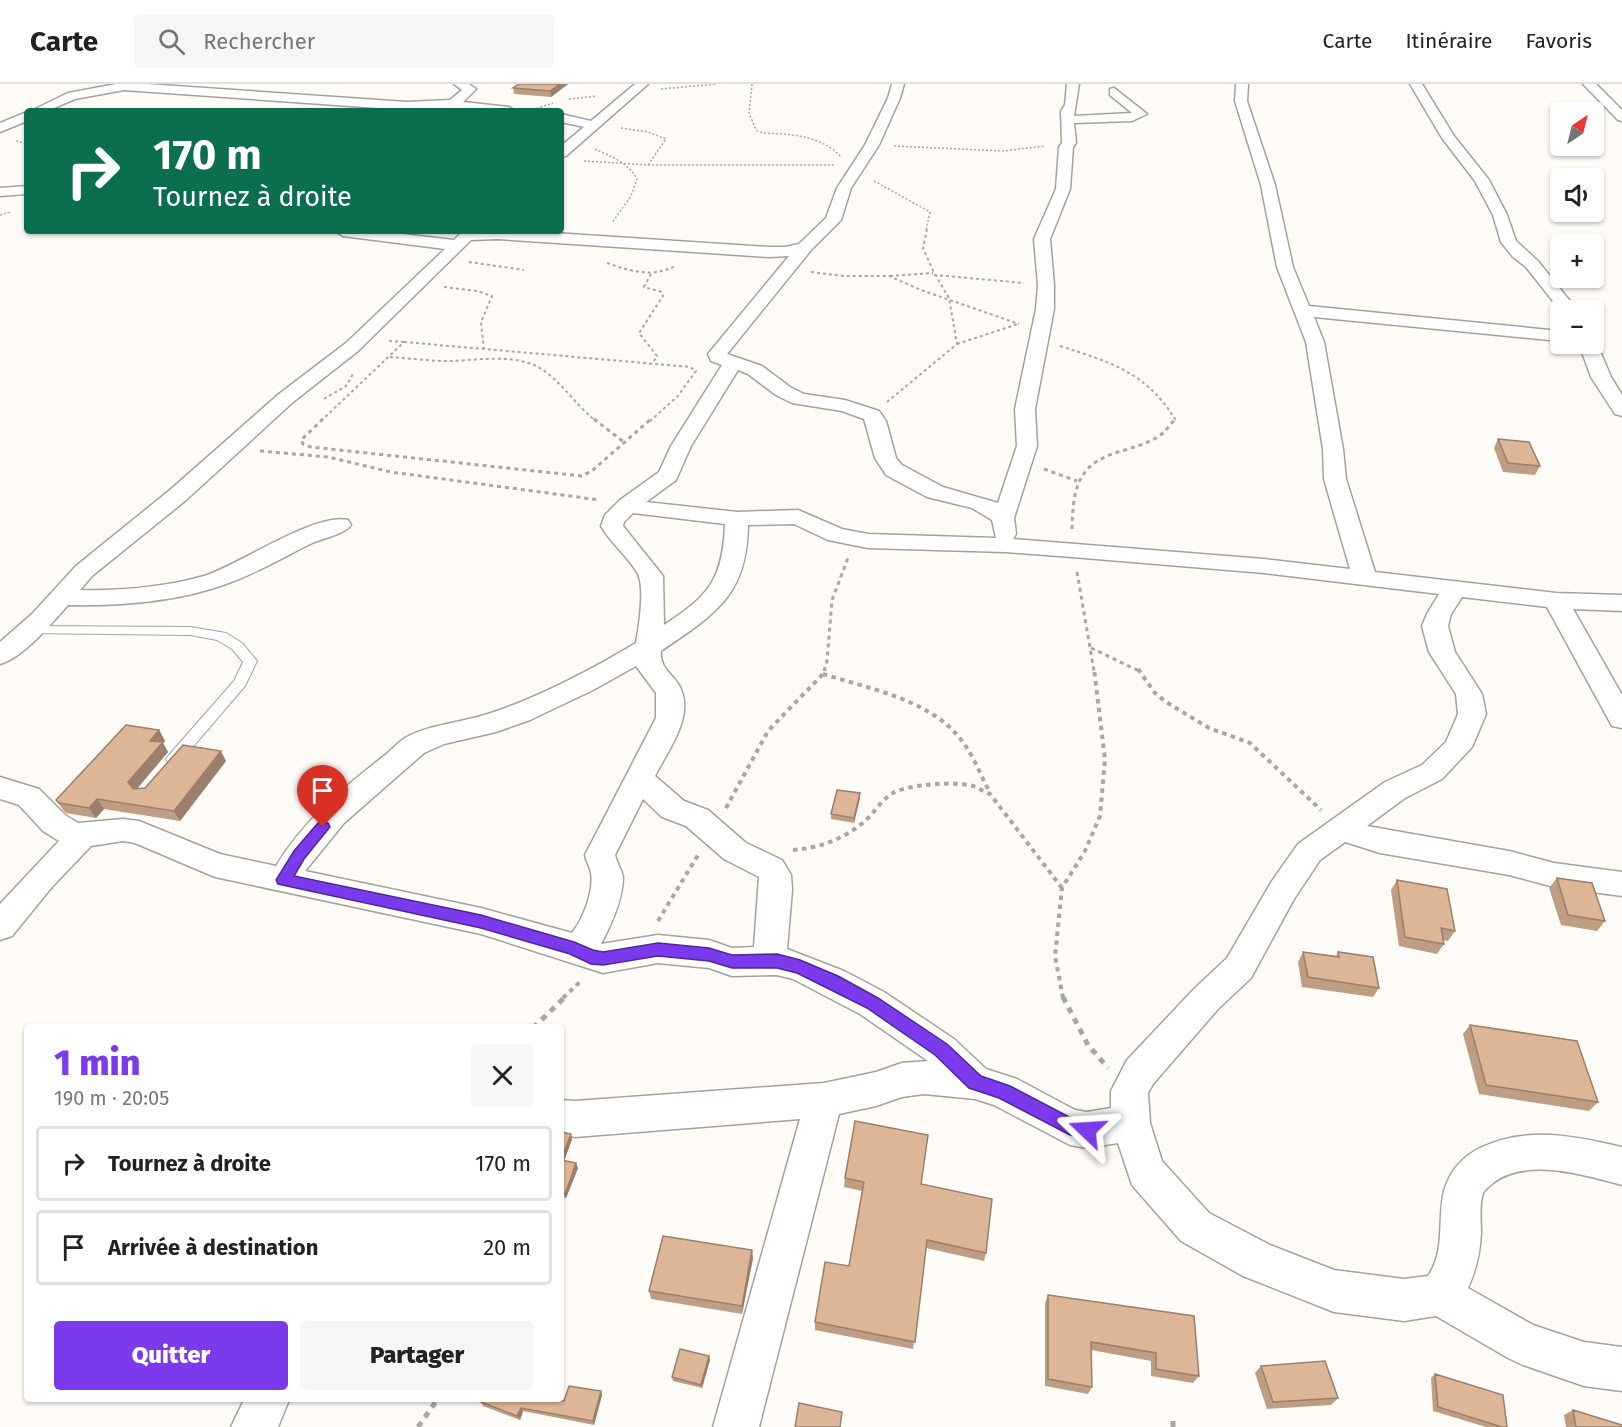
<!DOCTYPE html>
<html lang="fr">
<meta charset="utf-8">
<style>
body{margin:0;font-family:"Fira Sans",sans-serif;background:#f6f6f6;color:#222;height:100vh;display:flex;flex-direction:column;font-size:22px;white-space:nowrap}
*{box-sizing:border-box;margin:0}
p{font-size:20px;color:#767676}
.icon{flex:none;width:33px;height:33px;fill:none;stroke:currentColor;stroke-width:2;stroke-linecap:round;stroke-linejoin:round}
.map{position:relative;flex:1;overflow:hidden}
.drawer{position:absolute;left:24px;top:940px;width:540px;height:378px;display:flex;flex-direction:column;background:#fff;border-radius:6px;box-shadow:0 2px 4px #0004}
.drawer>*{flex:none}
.hud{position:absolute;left:24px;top:24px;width:540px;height:126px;border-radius:6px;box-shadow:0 2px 4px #0004;background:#0b6e4f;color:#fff;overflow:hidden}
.needle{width:39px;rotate:35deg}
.fabs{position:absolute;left:1550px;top:18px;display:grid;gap:12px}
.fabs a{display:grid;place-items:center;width:54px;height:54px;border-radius:6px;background:#fff;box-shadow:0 2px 4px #0004;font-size:30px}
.pin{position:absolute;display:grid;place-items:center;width:51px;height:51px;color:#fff;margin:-62px -26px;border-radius:50% 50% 50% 0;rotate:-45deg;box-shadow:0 0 6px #0007}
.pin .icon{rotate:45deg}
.me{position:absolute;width:66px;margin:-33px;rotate:290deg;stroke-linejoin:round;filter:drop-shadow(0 0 4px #0008)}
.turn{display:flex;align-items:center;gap:21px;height:126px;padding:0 30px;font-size:27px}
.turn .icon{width:78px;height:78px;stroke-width:2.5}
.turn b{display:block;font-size:42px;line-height:51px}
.round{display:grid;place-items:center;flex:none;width:63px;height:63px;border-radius:6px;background:#f6f6f6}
.overview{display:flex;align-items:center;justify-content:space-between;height:102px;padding:0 30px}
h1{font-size:36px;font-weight:800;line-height:45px;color:#7c3aed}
.button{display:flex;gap:12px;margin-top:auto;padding:12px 30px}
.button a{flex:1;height:69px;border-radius:6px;background:#7c3aed;color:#fff;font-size:24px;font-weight:800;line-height:69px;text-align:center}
.button a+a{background:#f6f6f6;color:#222}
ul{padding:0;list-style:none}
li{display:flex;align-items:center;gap:18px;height:75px;margin:0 12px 9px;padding:0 18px;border:3px solid #e0e0e0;border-radius:6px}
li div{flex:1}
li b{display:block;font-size:22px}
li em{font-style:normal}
header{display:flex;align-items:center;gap:36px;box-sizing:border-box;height:84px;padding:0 30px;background:#fff;border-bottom:2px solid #e0e0e0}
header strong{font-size:28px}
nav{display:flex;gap:33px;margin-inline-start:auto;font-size:21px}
.search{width:420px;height:54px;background:#f6f6f6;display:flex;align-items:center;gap:15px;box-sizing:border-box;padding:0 21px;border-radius:6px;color:#767676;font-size:22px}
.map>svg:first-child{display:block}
</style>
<header>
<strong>Carte</strong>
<div class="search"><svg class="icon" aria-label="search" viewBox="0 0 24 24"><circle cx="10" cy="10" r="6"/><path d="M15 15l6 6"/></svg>Rechercher</div>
<nav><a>Carte</a><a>Itinéraire</a><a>Favoris</a></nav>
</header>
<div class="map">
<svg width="1622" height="1343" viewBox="0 0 1622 1343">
<rect width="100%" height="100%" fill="#fffbf7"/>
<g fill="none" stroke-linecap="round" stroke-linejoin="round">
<g stroke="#a6a19d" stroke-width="2">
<path id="lane" d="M 31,542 L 190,543 L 226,549 L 242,559 L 257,577 L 245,602 L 179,679 L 169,679 L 166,675 L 169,671 L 234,597 L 243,578 L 232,565 L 217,556 L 190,551 L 26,549 L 24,546 Z"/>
</g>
<g stroke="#a6a19d" stroke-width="3">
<path id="street" d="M 116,0 L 146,0 L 407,18 L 450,16 L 462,6 L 454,0 L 469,0 L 476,5 L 463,18 L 509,23 L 515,27 C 478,27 444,23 407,26 L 124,6 L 75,15 L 47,27 L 31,27 L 68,9 Z
M 635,0 L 648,0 L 566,72 L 561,73 L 561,62 L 584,43 L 561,38 L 561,30 L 591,37 Z
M 892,0 L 904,0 L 900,14 L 879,61 L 851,104 L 841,136 L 811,166 L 727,270 L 762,282 L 790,303 L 804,310 L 845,316 L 879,327 L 886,337 L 896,374 L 902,381 L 943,403 L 998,419 L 1017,362 L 1015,325 L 1036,225 L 1038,201 L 1034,155 L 1056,105 L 1059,63 L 1062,59 L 1061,27 L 1065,21 L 1067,0 L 1079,0 L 1074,32 L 1132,29 L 1110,11 L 1110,5 L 1114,4 L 1147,30 L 1132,37 L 1074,39 L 1076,59 L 1073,63 L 1070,105 L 1050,155 L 1054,201 L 1054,225 L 1035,325 L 1037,362 L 1014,434 L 1016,450 L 1013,455 L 1264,475 L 1350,485 L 1324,395 L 1323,365 L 1306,258 L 1277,183 L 1261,101 L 1235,17 L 1236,0 L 1248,0 L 1247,17 L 1275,101 L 1293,183 L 1309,222 L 1560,247 L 1560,257 L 1314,233 L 1324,258 L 1343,365 L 1346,395 L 1375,488 L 1556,509 L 1622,511 L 1622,527 L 1573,525 L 1622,611 L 1622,644 L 1612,642 L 1547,523 L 1462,513 L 1451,530 L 1448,542 L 1455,568 L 1482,610 L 1486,630 L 1472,663 L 1442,695 L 1405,714 L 1367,742 L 1509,767 L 1554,779 L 1622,788 L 1622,812 L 1554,803 L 1509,791 L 1380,769 L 1345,758 L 1320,776 L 1294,815 L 1251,894 L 1218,925 L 1153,1000 L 1148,1009 L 1150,1039 L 1162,1077 L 1209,1129 L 1270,1161 L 1334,1186 L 1404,1195 L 1428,1192 C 1446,1166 1437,1135 1444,1107 C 1450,1086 1463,1072 1482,1063 C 1530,1042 1573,1052 1622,1063 L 1622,1101 C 1584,1091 1527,1073 1493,1099 C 1490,1102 1485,1105 1483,1109 C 1479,1121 1481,1138 1481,1150 C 1480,1170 1476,1186 1468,1204 L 1533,1241 L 1584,1258 L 1622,1263 L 1622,1307 L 1584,1302 L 1523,1281 L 1508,1274 L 1436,1232 L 1404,1237 L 1334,1228 L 1243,1192 L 1181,1157 L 1132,1101 L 1118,1059 L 1087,1064 L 1070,1061 L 994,1021 L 975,1015 L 924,1010 L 902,1013 L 876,1022 L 839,1030 L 759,1343 L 713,1343 L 800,1035 L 575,1053 L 561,1050 L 561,1016 L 575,1017 L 824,999 L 876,988 L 902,979 L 928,977 L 860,930 L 793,895 L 777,891 L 732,892 L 709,884 L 658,879 L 603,889 L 481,850 L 215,793 L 135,759 L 123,757 L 91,762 L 51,804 L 12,852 L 0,856 L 0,820 L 59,757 L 43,747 L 19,721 L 0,715 L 0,693 L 39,705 L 65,731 L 78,739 L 123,735 L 139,737 L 220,770 L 276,782 C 304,736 343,704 384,672 C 392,666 397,659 405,654 C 430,640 461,639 488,630 C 540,613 589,587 636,559 C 639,542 645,505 638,490 C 628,472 611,460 601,442 L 605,431 L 620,416 L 659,388 L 671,362 L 722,281 L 711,277 L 708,270 L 789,172 L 769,173 L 498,155 L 471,156 L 358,267 L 293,318 L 186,416 L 92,492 L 80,506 C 120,507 165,503 204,492 C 239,481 315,428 348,436 L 351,441 C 344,451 322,454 310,460 C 282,474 253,491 223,501 C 175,518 118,522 68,521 C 52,539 23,574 0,580 L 0,558 L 32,530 L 76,482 L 170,406 L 279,310 L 346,259 L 445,165 L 343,152 L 335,147 L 376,147 L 454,156 L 463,147 L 523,147 L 769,163 L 785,163 L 799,160 L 826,134 L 837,104 L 865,61 L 888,14 ZM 738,286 L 748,290 L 776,311 L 792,319 L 842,327 L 864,335 L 875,374 L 886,391 L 927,413 L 972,424 L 992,436 L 996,454 L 868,450 L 842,445 L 798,426 L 737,428 L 646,418 L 676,396 L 691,362 ZM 633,429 L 725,440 C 723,495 709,512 664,541 L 663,492 L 623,442 L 624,438 ZM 794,440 L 828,456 L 868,464 L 1006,468 L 1072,473 L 1264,489 L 1439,510 L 1427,530 L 1422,542 L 1429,568 L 1456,610 L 1458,630 L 1446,658 L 1422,681 L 1385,698 L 1298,760 L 1272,797 L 1227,874 L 1194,905 L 1127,976 L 1111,1007 L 1111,1024 L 1087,1028 L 1075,1026 L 1017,995 L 986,985 L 954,955 L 884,908 L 844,887 L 787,865 L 792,806 L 791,791 L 782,776 L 746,759 L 708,726 L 684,717 L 655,692 C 667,668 692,636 682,608 C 677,591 659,587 661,567 C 715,530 747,512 748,441 ZM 636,582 L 656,609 L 656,634 L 585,771 C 586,777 590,783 591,789 C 594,808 583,835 572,849 L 481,824 L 305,787 L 344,739 L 424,669 L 444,660 L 496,648 L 530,636 L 593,606 ZM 643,715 L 662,733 L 686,742 L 724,775 L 759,793 L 754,863 L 732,864 L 709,856 L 658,851 L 601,860 C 611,841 623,816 623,793 C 622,786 617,779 615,771 Z
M 1410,0 L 1422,0 L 1454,52 L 1489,96 L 1507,131 L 1516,157 L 1538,177 L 1577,226 L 1560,226 L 1526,183 L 1513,173 L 1501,158 L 1493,131 L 1475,97 L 1442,54 Z
M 1583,0 L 1596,0 L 1622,26 L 1622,37 L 1618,36 Z
M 27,28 L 27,37 L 0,48 L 0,39 Z
M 27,102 L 27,110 L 0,112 L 0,104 Z
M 1593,256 L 1597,260 L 1611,293 L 1622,311 L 1622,332 L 1615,330 L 1591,293 L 1579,260 L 1593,260 Z
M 244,1316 L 289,1316 L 278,1343 L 231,1343 Z"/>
</g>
<path stroke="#a9a6a3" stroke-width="1.5" stroke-dasharray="2 2" stroke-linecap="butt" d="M 752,0 L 749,29 L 756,46 C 765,51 774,49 784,50 C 805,52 827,57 841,73
M 661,5 L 717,0
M 569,15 L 597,12
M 529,27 L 553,19
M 621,44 L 648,48 L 666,55 L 648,81
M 16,57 L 27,60
M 894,62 L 1004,67 L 1045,62
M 595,65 C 610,72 629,79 637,95 L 631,112 L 612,139
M 584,77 L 648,81 L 834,81
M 874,97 L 930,128 L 926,146
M 0,131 L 10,128"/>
<path stroke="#a9a6a3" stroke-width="2" stroke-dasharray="3 3" stroke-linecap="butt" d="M 927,145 L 923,164 L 935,191 L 1024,199
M 469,178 L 524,186
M 607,179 C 630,187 652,194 675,182
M 811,188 L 844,192 L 889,192 L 921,206 L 1019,240
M 651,190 L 644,203 L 662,208 L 663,212 L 639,249 L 657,272 L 652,280
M 890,192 L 933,189
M 444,203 L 477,207 L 492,212 L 481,238 L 484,266
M 389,257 L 404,258
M 404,258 L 690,283 L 696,287 L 677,313 L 650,337
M 957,260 L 1018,240
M 1060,262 C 1110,278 1146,288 1175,335 L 1173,337
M 390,273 C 408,274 427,277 446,277 C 475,277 511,269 538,283 C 560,295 575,321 596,337
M 324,315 L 346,302 L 353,290
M 887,318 L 957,260 L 949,214 L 936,192
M 321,337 L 404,258"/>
<path stroke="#a9a6a3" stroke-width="3" stroke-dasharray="4 4" stroke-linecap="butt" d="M 323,335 L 301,356 L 303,360 L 311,363 L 582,392 L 593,386 L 651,335
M 594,335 L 625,359
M 260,367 L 328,373 L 391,388 L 600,416
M 1044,385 L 1077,397
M 1072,445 C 1073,400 1079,378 1125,366 C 1138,362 1152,358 1163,349 C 1167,345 1171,340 1175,335
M 1077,488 L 1094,587
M 1091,564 L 1139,587
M 824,587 L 827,577 L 832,516 L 848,474"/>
<path stroke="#a9a6a3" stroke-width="4" stroke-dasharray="4.5 4.5" stroke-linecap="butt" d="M 1138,585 L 1155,609 L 1166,618 L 1209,644 L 1250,659 L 1321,726
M 823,590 C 867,604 927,615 958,652 C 972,668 980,690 990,709
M 726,724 L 768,647 L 823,590 L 825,585
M 793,766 C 820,764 844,755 865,737 C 874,729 881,717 891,710 C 907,700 955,697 973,702 C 979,704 984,708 990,710 L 1062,804
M 658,837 L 698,771
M 563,914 L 581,897
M 1063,914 L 1055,872 L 1062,804 L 1085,767 L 1100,732 L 1105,675 L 1094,585"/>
<path stroke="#a9a6a3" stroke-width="5" stroke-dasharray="6 6" stroke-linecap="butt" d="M 1063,913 L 1088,961 L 1108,984
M 533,944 L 565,913
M 1173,1337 L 1173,1343
M 418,1343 L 437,1316"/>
<use href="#lane" fill="#fff" fill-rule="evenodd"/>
<use href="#street" fill="#fff" fill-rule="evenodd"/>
</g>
<path fill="#be9d83" d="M 519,0 L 568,0 L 551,13 L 514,10 L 513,4 Z
M 1498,355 L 1540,382 L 1535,391 L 1503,388 L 1494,364 Z
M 159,646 L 165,657 L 163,659 L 168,668 L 137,705 L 145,704 L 226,677 L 180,737 L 104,725 L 96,734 L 66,729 L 63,726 L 56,716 Z
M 860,709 L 860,714 L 854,739 L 831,735 L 831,730 Z
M 1557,794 L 1605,837 L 1597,847 L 1561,841 L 1549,804 Z
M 1397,796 L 1455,847 L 1448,857 L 1443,856 L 1444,860 L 1437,870 L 1399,862 L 1391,806 Z
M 1303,868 L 1336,872 L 1338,868 L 1379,904 L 1373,913 L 1302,903 L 1298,878 Z
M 1470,941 L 1598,1018 L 1589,1027 L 1479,1010 L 1463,950 Z
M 561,1048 L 571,1050 L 572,1055 L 564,1077 L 578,1084 L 566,1114 L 561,1113 Z
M 845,1094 L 921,1100 L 986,1169 L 984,1177 L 926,1164 L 913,1265 L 815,1246 L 815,1238 L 849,1182 L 862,1107 L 844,1103 Z
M 753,1174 L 742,1230 L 651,1215 L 649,1207 Z
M 1048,1211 L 1199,1292 L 1193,1299 L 1151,1292 L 1151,1277 L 1091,1266 L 1092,1303 L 1088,1310 L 1045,1302 L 1045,1219 Z
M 709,1272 L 710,1276 L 702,1304 L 673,1297 L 672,1293 Z
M 1261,1282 L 1338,1314 L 1331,1321 L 1267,1325 L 1255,1289 Z
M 1435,1290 L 1507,1343 L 1486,1343 L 1433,1327 L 1431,1294 Z
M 601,1307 L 602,1311 L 594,1341 L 523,1327 L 520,1336 L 483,1322 L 481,1318 L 564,1317 Z
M 1573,1326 L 1622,1343 L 1566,1343 L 1564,1331 Z"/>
<path fill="#9b7f6a" d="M 560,0 L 568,0 L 551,13 L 550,7 Z
M 159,646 L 165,657 L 163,659 L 168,668 L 134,708 L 128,698 L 150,657 Z
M 221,667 L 226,677 L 180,737 L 174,727 Z
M 860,709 L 860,714 L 854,739 L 854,734 Z
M 97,715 L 104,725 L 96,734 L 89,724 Z
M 571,1050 L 572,1055 L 563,1080 L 561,1076 Z
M 576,1079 L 578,1084 L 566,1114 L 565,1110 Z
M 752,1166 L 753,1174 L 742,1230 L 742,1222 Z
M 709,1272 L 710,1276 L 702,1304 L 701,1301 Z
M 601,1307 L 602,1311 L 594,1341 L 593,1337 Z
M 521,1324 L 523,1327 L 520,1336 L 517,1332 Z"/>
<path fill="#ddb698" stroke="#9b7f6a" stroke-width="1.5" d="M 519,0 L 560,0 L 550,7 L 513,4 Z
M 1498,355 L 1529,358 L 1540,382 L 1508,379 Z
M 126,641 L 159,646 L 150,657 L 163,658 L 128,698 L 133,705 L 145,704 L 183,661 L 221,667 L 174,727 L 97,715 L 89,724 L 59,719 L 56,716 Z
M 837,706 L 860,709 L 854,734 L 831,730 Z
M 1557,794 L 1592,799 L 1605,837 L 1568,831 Z
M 1397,796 L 1447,805 L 1455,847 L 1441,844 L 1444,860 L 1405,853 Z
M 1303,868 L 1339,873 L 1338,868 L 1373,873 L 1379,904 L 1308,893 Z
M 1470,941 L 1577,957 L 1598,1018 L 1486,1001 Z
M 855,1037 L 928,1051 L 921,1100 L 992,1115 L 986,1169 L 927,1156 L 915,1258 L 815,1238 L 825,1178 L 849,1182 L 864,1098 L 845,1094 Z
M 561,1048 L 571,1050 L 561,1076 L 576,1079 L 565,1110 L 561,1109 Z
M 663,1152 L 752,1166 L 742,1222 L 649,1207 Z
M 1048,1211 L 1194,1232 L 1199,1292 L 1156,1285 L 1156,1269 L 1091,1258 L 1092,1303 L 1048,1295 Z
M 680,1265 L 709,1272 L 701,1301 L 672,1293 Z
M 1325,1277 L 1338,1314 L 1273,1318 L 1261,1282 Z
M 1435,1290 L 1503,1311 L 1507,1343 L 1502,1343 L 1438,1323 Z
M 569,1302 L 601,1307 L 593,1337 L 521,1324 L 517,1332 L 481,1318 L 482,1316 L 559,1316 L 564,1317 Z
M 799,1319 L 842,1328 L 840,1343 L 795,1343 Z
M 1573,1326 L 1622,1341 L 1622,1343 L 1576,1343 Z"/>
<path fill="#7c3aed" stroke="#51269a" stroke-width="1.5" d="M 323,738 L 328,739 L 330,743 L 304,775 L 294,792 L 481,831 L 574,858 L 593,866 L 603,868 L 658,859 L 709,864 L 732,871 L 777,870 L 800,876 L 838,892 L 878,914 L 947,960 L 981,992 L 1010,1002 L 1073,1035 L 1093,1040 L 1096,1046 L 1093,1052 L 1087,1054 L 1070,1051 L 999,1014 L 969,1004 L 935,971 L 867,924 L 797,889 L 777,884 L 732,884 L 709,877 L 658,872 L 603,881 L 591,880 L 570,870 L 481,844 L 278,800 L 276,796 L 294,767 L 318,739 Z"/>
</svg>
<div class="fabs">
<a><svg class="needle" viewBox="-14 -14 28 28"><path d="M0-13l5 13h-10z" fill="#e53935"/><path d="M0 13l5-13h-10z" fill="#767676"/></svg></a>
<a><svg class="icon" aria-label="sound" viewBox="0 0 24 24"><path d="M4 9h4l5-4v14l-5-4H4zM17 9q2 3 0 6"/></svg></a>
<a>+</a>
<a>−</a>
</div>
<div class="pin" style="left:323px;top:743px;background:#d93025"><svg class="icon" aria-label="arrive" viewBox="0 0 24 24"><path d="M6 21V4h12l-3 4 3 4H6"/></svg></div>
<svg class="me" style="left:1087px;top:1046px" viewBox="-20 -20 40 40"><path d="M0-17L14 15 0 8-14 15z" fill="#7c3aed" stroke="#fff" stroke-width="4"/></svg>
<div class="hud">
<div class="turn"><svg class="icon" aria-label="right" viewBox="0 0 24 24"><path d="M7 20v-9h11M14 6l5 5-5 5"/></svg><div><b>170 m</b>Tournez à droite</div></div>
</div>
<section class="drawer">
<div class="overview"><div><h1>1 min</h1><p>190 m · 20:05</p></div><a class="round"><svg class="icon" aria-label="close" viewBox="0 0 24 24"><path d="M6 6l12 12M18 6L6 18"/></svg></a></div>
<ul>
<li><svg class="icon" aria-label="right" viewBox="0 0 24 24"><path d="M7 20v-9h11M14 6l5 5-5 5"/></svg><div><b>Tournez à droite</b></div><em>170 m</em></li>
<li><svg class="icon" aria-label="arrive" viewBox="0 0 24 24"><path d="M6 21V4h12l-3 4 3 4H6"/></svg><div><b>Arrivée à destination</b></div><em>20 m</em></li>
</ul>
<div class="button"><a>Quitter</a><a>Partager</a></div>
</section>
</div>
